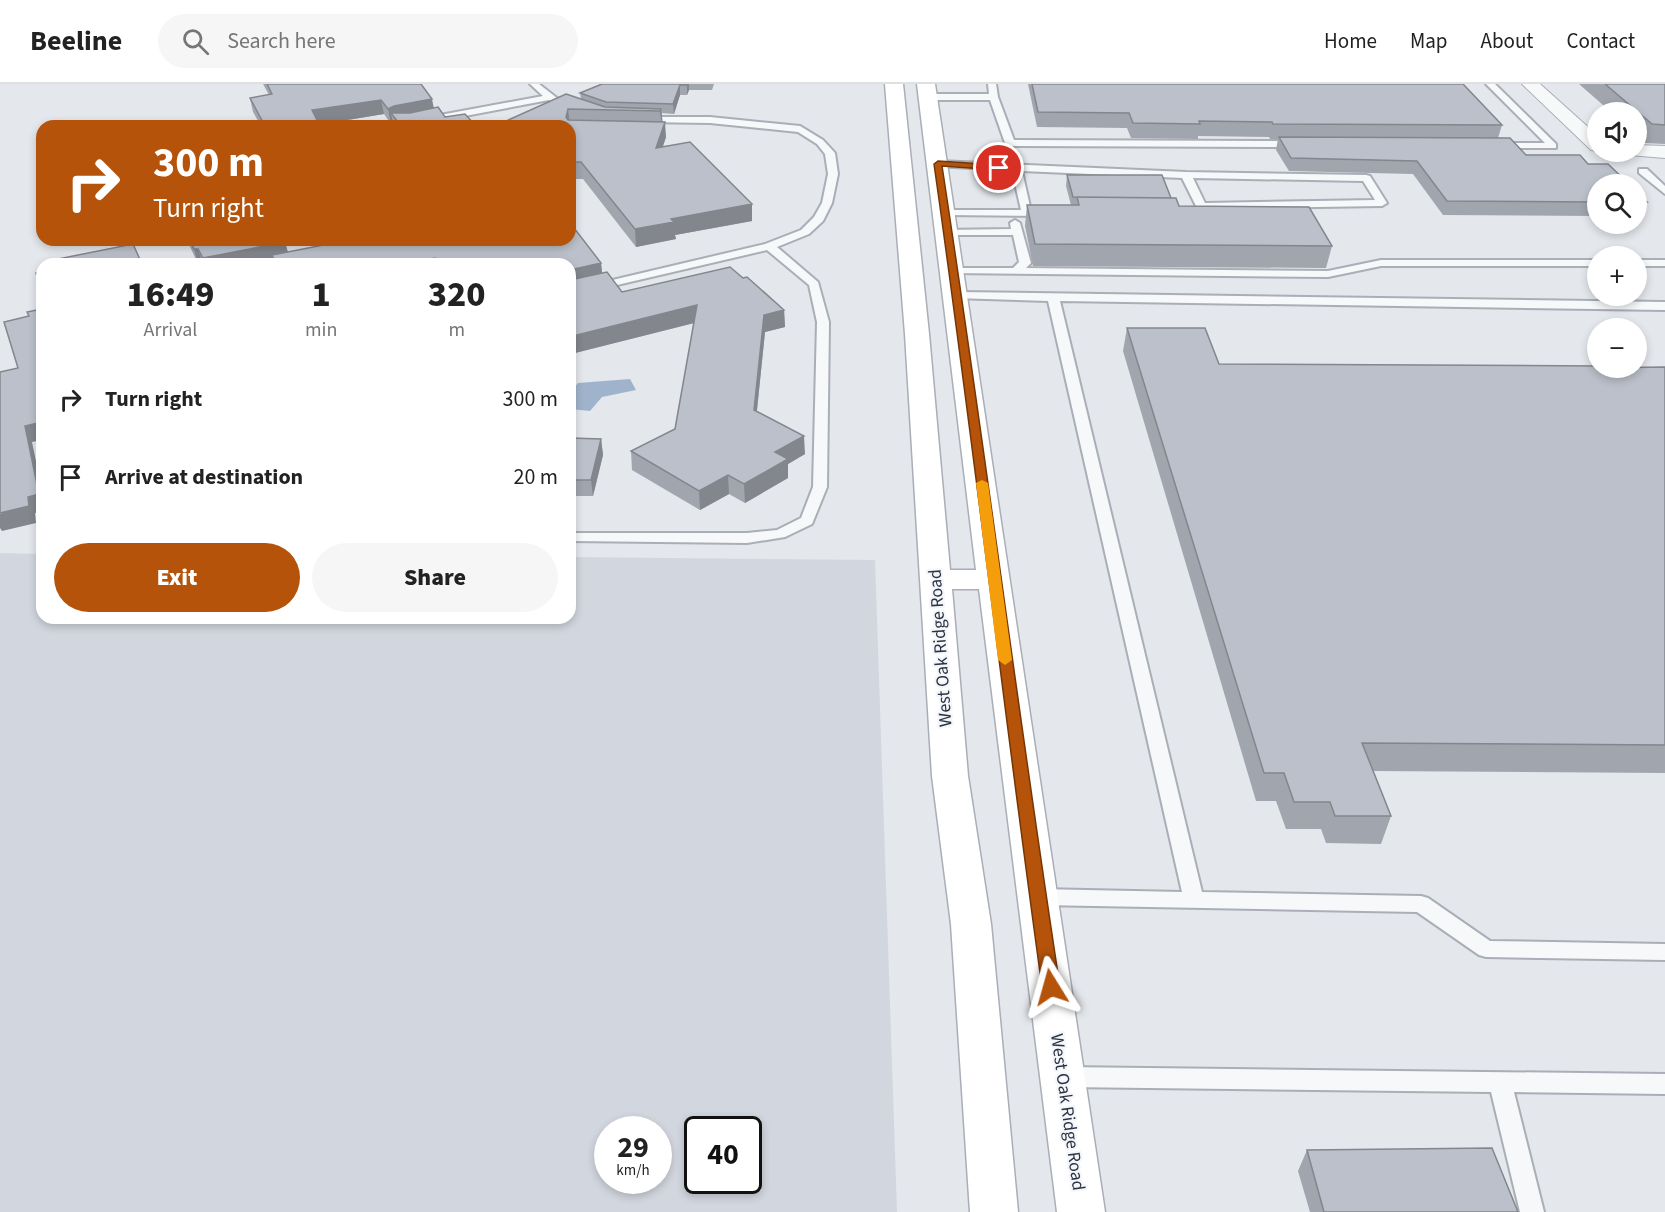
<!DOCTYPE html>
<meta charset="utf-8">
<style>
body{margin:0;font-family:"Source Sans 3",sans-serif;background:#f6f6f6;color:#222;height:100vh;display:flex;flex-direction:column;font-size:22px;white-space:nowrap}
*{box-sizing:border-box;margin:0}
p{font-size:20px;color:#767676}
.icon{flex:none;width:33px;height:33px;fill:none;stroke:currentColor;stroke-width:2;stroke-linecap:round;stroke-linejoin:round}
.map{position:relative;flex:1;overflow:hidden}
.sheet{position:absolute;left:36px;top:174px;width:540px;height:366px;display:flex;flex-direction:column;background:#fff;border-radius:18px;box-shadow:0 3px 9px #0003}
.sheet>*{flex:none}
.guide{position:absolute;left:36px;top:36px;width:540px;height:126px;border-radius:18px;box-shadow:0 3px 9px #0003;background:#b45309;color:#fff;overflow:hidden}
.tools{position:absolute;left:1587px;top:18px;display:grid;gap:12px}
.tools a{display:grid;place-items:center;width:60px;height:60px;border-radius:50%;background:#fff;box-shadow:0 3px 9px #0003;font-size:30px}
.speed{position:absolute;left:594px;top:1032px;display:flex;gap:12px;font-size:30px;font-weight:700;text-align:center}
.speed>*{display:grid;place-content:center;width:78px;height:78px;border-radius:50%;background:#fff;box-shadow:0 3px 9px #0003;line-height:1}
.speed small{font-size:15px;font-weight:400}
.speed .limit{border:3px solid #111;border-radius:9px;background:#fff;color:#111}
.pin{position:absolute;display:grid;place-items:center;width:51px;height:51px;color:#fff;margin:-26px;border:3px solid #fff;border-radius:50%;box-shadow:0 2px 6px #0007}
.me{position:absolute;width:66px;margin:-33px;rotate:352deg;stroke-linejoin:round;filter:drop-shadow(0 0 4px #0008)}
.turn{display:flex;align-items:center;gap:21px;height:126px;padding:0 18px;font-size:27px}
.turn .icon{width:78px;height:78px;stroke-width:2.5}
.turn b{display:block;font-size:42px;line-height:51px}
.eta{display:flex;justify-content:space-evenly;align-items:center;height:102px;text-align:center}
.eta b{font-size:36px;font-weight:800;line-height:42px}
.action{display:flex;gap:12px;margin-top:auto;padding:12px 18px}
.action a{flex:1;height:69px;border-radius:36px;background:#b45309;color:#fff;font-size:24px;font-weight:800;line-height:69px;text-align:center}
.action a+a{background:#f6f6f6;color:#222}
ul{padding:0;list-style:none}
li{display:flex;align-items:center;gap:18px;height:78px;padding:0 18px}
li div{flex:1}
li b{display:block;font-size:22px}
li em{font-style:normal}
header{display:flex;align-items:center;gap:36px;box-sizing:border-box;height:84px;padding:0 30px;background:#fff;border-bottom:2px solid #e0e0e0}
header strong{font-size:28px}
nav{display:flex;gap:33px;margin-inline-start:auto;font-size:21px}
.search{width:420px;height:54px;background:#f6f6f6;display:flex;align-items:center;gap:15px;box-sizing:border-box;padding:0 21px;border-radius:33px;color:#767676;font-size:22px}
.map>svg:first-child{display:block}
</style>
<header>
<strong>Beeline</strong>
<div class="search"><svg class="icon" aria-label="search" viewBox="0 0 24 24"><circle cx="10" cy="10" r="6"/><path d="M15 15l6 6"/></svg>Search here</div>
<nav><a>Home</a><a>Map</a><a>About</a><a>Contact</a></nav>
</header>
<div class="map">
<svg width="1665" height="1128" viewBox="0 0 1665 1128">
<rect width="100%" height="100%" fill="#e4e7ec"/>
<path fill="#d2d6de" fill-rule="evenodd" d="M 0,469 L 42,470 L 42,534 L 570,534 L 570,473 L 875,476 L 897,1128 L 0,1128 ZM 608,1046 L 658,1046 L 658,1096 L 608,1096 ZM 698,1046 L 748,1046 L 748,1096 L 698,1096 Z"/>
<path fill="#9fb4cc" d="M 630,295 L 636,306 L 602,313 L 590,327 L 570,325 L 570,309 L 578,299 Z"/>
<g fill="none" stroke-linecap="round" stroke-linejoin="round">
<g stroke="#a9aeb7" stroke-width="4">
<path id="lane" d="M 530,0 L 539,0 L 557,14 L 579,25 L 571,27 L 549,16 L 412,42 L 392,42 L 397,39 L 543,12 Z
M 988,0 L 996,0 L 998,13 L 1014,56 L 1298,57 L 1303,60 L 1298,63 L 1010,62 L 1005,59 L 990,16 L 928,16 L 924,13 L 928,10 L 989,10 Z
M 1486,0 L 1495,0 L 1556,60 L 1556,64 L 1491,64 L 1491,60 L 1494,59 L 1545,59 Z
M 637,33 L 710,33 L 800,42 L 823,56 L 835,69 L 838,90 L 832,119 L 823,137 L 809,150 L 777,163 L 818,198 L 829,238 L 827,403 L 812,440 L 785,453 L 747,459 L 570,457 L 570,449 L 747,449 L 777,446 L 801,434 L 813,403 L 817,238 L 809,201 L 767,166 L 570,212 L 570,206 L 765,160 L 801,146 L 814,133 L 822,119 L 828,90 L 825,70 L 817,60 L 798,48 L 710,39 L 640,38 L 635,35 Z
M 938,77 L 1186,88 L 1366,91 L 1370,92 L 1387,119 L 1382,122 L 1201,125 L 1196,122 L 1182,94 L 1022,87 L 1031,127 L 1052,128 L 1052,132 L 945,131 L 940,128 L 941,126 L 1021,126 L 1012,86 L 934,82 L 934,78 ZM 1193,94 L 1363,97 L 1375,116 L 1205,119 Z
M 1639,85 L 1647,85 L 1665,102 L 1665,110 L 1639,89 Z
M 1015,136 L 1020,139 L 1031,179 L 1026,184 L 1328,187 L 1381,176 L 1598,176 L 1598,182 L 1381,182 L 1328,193 L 950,189 L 950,185 L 954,184 L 1013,184 L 1019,178 L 1013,151 L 947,151 L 943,150 L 943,146 L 1011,145 L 1010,139 Z
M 1636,176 L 1665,176 L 1665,182 L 1636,182 Z
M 957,208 L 1665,218 L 1665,226 L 1060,217 L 1202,808 L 1421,812 L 1428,814 L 1490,857 L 1665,860 L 1665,876 L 1486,873 L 1479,871 L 1417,828 L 1039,821 L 1032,818 L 1029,813 L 1032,808 L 1039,805 L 1182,808 L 1048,217 L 953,214 L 953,210 Z
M 1064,983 L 1665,990 L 1665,1010 L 1514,1008 L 1544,1128 L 1520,1128 L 1491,1008 L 1064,1003 L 1056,1000 L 1053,993 L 1056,986 Z"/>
</g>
<g stroke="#a9aeb7" stroke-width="2">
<path id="street" d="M 1522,0 L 1540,0 L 1598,52 L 1598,67 L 1591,66 Z
M 1636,61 L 1665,62 L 1665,74 L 1629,71 L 1627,68 L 1636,68 Z"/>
</g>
<g stroke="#a9aeb7" stroke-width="3">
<path id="secondary" d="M 885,0 L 903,0 L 929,250 L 950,486 L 976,486 L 917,0 L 935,0 L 1105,1128 L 1057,1128 L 979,505 L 952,505 L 968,692 L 991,840 L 1018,1128 L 970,1128 L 951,840 L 932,692 L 905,250 Z"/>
</g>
<use href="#lane" fill="#f7f8fa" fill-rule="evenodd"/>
<use href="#street" fill="#f7f8fa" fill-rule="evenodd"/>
<use href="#secondary" fill="#fff" fill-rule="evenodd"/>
</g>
<path fill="#a1a5ae" d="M 263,0 L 421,0 L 434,24 L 445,33 L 476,42 L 394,42 L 393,39 L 391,40 L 384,30 L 319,41 L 320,42 L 261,42 L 253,28 L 250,14 L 269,11 Z
M 602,0 L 714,0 L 712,6 L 689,6 L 687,11 L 680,11 L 674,30 L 662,29 L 662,38 L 666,53 L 663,62 L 752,137 L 675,151 L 676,155 L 636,163 L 583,95 L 570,95 L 570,42 L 495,42 L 581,15 L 580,9 Z
M 1028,0 L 1463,0 L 1502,41 L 1498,54 L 1526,71 L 1598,100 L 1598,132 L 1443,131 L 1413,90 L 1289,87 L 1276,66 L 1278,55 L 1270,55 L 1269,53 L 1198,52 L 1198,55 L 1131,54 L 1127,44 L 1037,43 Z
M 1579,0 L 1665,0 L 1665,60 L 1645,59 L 1636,51 L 1636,28 L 1611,28 Z
M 1067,91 L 1171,114 L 1179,122 L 1332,162 L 1326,184 L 1033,182 L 1025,142 L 1027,121 L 1071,121 L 1066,102 Z
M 1636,108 L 1647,118 L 1642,132 L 1636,132 Z
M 187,156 L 284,156 L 288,168 L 601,179 L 602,190 L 622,208 L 743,194 L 784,226 L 785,243 L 765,248 L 757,327 L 805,370 L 788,380 L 788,394 L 745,419 L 729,410 L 700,426 L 632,386 L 631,367 L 675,345 L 694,239 L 575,269 L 570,263 L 570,180 L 274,180 L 274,179 L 268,180 L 198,180 Z
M 1127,244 L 1219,280 L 1665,283 L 1665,689 L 1373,687 L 1391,732 L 1381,760 L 1326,759 L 1321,745 L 1286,745 L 1276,717 L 1256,717 L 1123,267 Z
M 570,354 L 601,355 L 603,371 L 593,412 L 570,412 Z
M 1307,1066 L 1518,1128 L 1310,1128 L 1298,1087 Z"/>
<path fill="#83868d" d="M 687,0 L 689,0 L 689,6 L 687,11 Z
M 680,1 L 680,11 L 674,30 L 673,20 Z
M 432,15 L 435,30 L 391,29 L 393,39 L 391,40 L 388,25 L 394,22 Z
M 381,16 L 384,30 L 315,41 L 312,26 Z
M 568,25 L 570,41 L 566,33 Z
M 661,25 L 663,40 L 662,43 L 660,27 Z
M 665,38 L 666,53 L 657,80 L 656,64 Z
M 752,120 L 752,137 L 675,151 L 676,155 L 636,163 L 635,145 L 671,135 Z
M 285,158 L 290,176 L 272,171 L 274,179 L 268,180 L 205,180 L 203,174 Z
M 194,165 L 198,165 L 203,180 L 198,180 Z
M 435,174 L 436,180 L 404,180 Z
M 601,179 L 603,196 L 570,204 L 570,186 Z
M 697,221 L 698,238 L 575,269 L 573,252 Z
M 784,226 L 785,243 L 765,248 L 755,344 L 754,326 L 764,231 Z
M 42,338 L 42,356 L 32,358 L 42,406 L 42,428 L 35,429 L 36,439 L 2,447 L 0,444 L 0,430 L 28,413 L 25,342 Z
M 804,352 L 805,370 L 788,380 L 788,394 L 745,419 L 744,400 L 775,368 Z
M 601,355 L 603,371 L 593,412 L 591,396 Z
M 728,391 L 729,410 L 700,426 L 699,407 Z"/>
<path fill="#bbc0ca" stroke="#83868d" stroke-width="1.5" d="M 267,0 L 421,0 L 432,15 L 394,22 L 388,25 L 381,16 L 312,26 L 320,42 L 265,42 L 250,14 L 272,10 Z
M 602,0 L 687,0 L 687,1 L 680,1 L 673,20 L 606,18 L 580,9 Z
M 1032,0 L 1463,0 L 1502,41 L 1273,40 L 1272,38 L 1199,37 L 1200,40 L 1133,39 L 1129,29 L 1038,28 Z
M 1605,0 L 1665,0 L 1665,41 L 1652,40 Z
M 566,10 L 605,23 L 661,25 L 660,27 L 568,25 L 566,33 L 568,36 L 665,38 L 656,64 L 690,58 L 752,120 L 671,135 L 674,138 L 635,145 L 581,78 L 570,78 L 570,42 L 495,42 Z
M 438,23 L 445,33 L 465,30 L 476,42 L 401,42 L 391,29 L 410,29 Z
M 1279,53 L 1510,54 L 1526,71 L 1580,71 L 1588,80 L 1608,80 L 1629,100 L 1598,100 L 1598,118 L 1447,117 L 1417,77 L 1291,74 Z
M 1067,91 L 1162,91 L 1171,114 L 1073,113 Z
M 1636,108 L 1647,118 L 1636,118 Z
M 1077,113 L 1176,114 L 1179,122 L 1309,123 L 1332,162 L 1035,160 L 1027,121 L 1079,121 Z
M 570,140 L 571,140 L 601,179 L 570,186 L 570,180 L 438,180 L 435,174 L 404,180 L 276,180 L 272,171 L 349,156 L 570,156 Z
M 190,156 L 284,156 L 285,158 L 203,174 L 198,165 L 194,165 Z
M 133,160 L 142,180 L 49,180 L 48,177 Z
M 730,183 L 743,194 L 747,193 L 784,226 L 764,231 L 754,326 L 804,352 L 775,368 L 788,375 L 744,400 L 728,391 L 699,407 L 631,367 L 675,345 L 697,221 L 573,252 L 570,248 L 570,196 L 607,188 L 622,208 Z
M 42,188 L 42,206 L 36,189 Z
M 42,225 L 42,338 L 25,342 L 39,410 L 28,413 L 29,422 L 0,429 L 0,288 L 18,284 L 4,238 L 29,232 L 27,228 Z
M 1127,244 L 1205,244 L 1219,280 L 1598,282 L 1598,284 L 1665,283 L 1665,661 L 1362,659 L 1391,732 L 1335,732 L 1330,718 L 1294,718 L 1284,689 L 1264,689 Z
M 570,354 L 601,355 L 591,396 L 570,396 Z
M 1492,1064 L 1518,1128 L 1324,1128 L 1307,1066 Z"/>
<path fill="#b45309" stroke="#753606" stroke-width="1.5" d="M 938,77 L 999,81 L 1003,84 L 999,86 L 942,82 C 984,356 1018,630 1060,903 L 1057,908 L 1051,910 L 1045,908 L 1042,903 C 1004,629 973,354 934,80 Z"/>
<path fill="#f59e0b" d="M 982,396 L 988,399 L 1012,576 L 1005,581 L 998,576 L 976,399 Z"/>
<g text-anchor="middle" stroke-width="4.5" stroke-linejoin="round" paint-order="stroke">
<g font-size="18" fill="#2b3445" stroke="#f4f6f9">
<text transform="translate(940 564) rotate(-94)" y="6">West Oak Ridge Road</text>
<text transform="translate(1068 1028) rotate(82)" y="6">West Oak Ridge Road</text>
</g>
</g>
</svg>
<div class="tools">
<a><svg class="icon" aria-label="sound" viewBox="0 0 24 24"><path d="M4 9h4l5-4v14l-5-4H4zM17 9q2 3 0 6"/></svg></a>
<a><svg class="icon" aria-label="search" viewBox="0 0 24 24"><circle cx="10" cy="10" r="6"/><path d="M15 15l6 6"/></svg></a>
<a>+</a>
<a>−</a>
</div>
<div class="speed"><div>29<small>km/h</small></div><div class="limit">40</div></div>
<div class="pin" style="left:999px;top:84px;background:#d93025"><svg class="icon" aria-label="arrive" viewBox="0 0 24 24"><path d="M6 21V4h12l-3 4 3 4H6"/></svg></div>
<svg class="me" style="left:1051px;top:903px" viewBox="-20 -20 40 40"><path d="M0-17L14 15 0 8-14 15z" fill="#b45309" stroke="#fff" stroke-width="4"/></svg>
<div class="guide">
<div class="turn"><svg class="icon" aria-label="right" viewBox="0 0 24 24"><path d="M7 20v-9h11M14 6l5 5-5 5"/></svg><div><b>300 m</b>Turn right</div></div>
</div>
<section class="sheet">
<div class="eta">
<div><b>16:49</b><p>Arrival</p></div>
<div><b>1</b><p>min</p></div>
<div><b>320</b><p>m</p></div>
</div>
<ul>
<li><svg class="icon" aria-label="right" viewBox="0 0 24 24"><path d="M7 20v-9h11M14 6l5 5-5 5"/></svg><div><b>Turn right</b></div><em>300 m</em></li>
<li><svg class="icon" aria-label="arrive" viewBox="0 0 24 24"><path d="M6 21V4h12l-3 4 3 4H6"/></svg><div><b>Arrive at destination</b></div><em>20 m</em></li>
</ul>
<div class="action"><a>Exit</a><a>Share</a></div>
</section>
</div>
